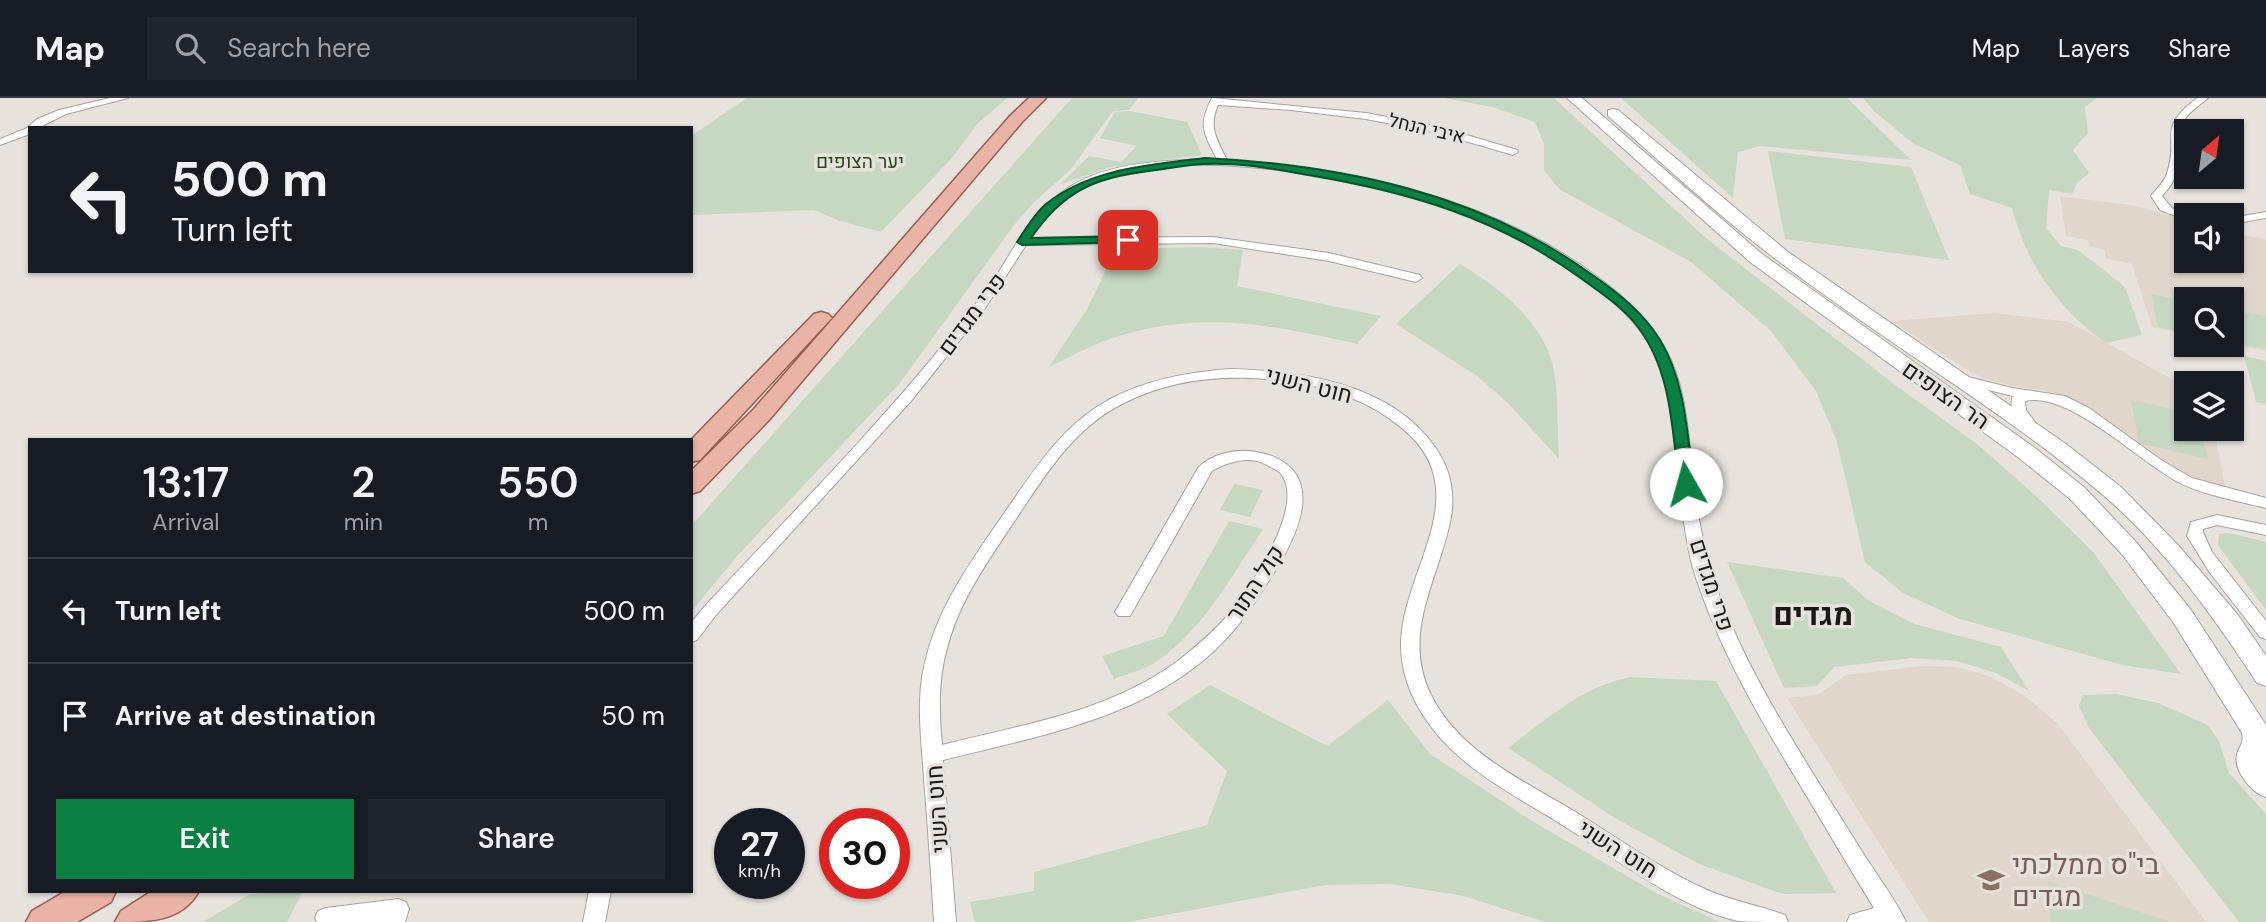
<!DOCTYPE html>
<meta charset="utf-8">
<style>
body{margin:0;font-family:"DM Sans",Heebo,sans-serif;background:#20242c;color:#f1f3f6;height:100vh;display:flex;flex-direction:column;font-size:26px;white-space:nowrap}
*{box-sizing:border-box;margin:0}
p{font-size:23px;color:#9ea1a6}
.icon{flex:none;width:38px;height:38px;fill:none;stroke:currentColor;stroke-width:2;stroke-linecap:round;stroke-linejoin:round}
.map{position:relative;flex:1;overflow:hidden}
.drawer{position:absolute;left:28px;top:340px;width:665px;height:455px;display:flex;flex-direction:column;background:#171b24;border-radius:0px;box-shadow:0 2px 5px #0004}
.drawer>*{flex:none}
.top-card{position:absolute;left:28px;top:28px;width:665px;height:147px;border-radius:0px;box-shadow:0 2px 5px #0004;background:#171b24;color:#f1f3f6;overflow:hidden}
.needle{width:46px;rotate:29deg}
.buttons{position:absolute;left:2174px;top:21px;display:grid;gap:14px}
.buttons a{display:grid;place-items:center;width:70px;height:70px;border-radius:0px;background:#171b24;box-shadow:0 2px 5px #0004;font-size:35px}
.speed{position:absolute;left:714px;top:710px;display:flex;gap:14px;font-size:35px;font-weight:700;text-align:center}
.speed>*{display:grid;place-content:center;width:91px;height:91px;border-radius:50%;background:#171b24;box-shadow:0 2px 5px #0004;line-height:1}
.speed small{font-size:18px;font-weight:400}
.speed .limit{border:10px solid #d22;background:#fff;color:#111}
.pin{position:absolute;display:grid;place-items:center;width:60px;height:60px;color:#fff;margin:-30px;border-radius:14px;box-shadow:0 4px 10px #0006}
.me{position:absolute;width:77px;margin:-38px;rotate:353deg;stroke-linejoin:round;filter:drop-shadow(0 0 5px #0008)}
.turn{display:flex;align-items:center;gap:24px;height:147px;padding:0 28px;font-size:32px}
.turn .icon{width:91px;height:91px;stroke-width:2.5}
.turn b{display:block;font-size:49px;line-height:60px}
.eta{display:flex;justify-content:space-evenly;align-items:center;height:119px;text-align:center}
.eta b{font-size:42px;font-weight:600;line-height:49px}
.button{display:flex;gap:14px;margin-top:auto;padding:14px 28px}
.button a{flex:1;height:80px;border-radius:0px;background:#0b8043;color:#fff;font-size:28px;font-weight:600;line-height:80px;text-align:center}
.button a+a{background:#20242c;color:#f1f3f6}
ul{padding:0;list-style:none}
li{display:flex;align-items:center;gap:21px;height:105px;padding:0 28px;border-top:2px solid #363941}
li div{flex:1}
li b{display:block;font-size:26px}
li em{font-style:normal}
header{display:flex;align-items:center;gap:42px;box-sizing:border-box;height:98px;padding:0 35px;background:#171b24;border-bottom:2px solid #363941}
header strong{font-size:33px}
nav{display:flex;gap:38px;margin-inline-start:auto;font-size:24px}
.search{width:490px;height:63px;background:#20242c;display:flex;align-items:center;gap:18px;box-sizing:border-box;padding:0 24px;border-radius:0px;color:#9ea1a6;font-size:26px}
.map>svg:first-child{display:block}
</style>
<header>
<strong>Map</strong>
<div class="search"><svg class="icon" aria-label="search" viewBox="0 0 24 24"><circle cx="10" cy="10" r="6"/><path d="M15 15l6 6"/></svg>Search here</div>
<nav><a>Map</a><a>Layers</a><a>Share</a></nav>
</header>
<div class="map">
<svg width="2266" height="824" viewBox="0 0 2266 824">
<rect width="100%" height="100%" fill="#e7e2dc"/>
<path fill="#e1d6cb" d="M 2060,98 L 2137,108 L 2183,122 L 2186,126 L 2186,163 L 2231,163 L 2231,135 L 2266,141 L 2266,253 L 2231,246 L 2231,201 L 2186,201 L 2186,236 L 2152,229 L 2132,166 L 2105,160 L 2105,152 L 2089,148 L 2088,142 L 2066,138 Z
M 1994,215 L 2069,224 L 2186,289 L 2186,331 L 2214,331 L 2225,388 L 2193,379 L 2163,364 L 2061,296 L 2000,285 L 1976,277 L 1891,223 Z
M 1922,568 L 1957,569 L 1992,579 L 2025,598 L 2058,626 L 2206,824 L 1929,824 L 1787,600 L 1817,597 L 1846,577 Z"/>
<path fill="#c6d8c1" d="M 747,0 L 1007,0 L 977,26 L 952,60 L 881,134 L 840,123 L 814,112 L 691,117 L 691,38 Z
M 1072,0 L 1138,0 L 1129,12 L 1113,13 L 1071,71 L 1033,105 L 1014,127 L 900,285 L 737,458 L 691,514 L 691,428 Z
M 1444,0 L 1554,0 L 1707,141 L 1898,289 L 1977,346 L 2037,399 L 2094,455 L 2181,576 L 2122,567 L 1960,521 L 1903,495 L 1865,464 L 1837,344 L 1816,293 L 1771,233 L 1691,164 L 1559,91 L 1544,72 L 1544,46 L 1535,24 L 1492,9 Z
M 1621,0 L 1847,0 L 1911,62 L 1760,48 L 1738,54 L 1733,100 Z
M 1863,0 L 2097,0 L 2085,9 L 2088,35 L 2073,52 L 2089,75 L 2077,85 L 2072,96 L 2049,92 L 2046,130 L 2061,148 L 2078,152 L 2125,189 L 2142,237 L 2106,245 C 2058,211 2027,167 2012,110 L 1970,96 L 1960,67 L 1914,46 L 1875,14 Z
M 1130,13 L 1187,24 L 1202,57 L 1110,69 L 1061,86 L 1089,58 L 1121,64 L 1137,48 L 1100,40 L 1115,14 Z
M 1768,53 L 1911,69 L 1949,162 L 1785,141 Z
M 1199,149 L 1243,152 L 1237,188 L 1381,218 L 1357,246 C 1267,226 1197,211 1107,242 C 1087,249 1068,260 1049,269 L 1087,211 L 1116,151 Z
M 1460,166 C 1499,189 1546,226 1554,273 C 1559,301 1557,332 1559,361 L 1508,305 L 1477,278 L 1396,226 Z
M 2151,196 L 2186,203 L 2186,235 L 2158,229 Z
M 2231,212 L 2266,218 L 2266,251 L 2231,244 Z
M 2244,258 L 2266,263 L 2266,306 L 2256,304 Z
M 2131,302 L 2186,314 L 2186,331 L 2200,331 L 2208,361 L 2139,345 Z
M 1234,386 L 1263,392 L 1250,419 L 1220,412 Z
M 1229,423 L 1263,431 C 1232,477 1205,529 1159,562 C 1147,571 1129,575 1114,581 L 1102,558 L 1164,538 Z
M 2229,435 L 2266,444 L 2266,512 L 2218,447 L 2219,436 Z
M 1727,464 L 1843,480 L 1869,503 L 1914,526 L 2001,549 L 2029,593 L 1996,575 L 1957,563 L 1912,560 L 1834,569 L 1817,588 L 1784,590 Z
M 1630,579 L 1716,583 L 1836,795 L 1783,796 L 1699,766 L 1615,720 L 1508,650 C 1547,621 1582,589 1630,579 Z
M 1210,587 L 1327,648 L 1388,602 L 1430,656 L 1532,723 L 1658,796 L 1720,824 L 1545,824 L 1464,798 L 1390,786 L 1325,787 L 1128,824 L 975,824 L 970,804 L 1034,793 L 1034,774 L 1207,727 L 1227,673 L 1167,616 Z
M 2116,596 L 2158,605 L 2208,627 L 2219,643 L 2229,675 L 2266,716 L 2266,824 L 2239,824 L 2089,630 L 2079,608 L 2083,597 Z
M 2048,783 L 2170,824 L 2051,824 Z
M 303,793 L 287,824 L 203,824 L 250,796 Z"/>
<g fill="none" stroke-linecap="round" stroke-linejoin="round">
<g stroke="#a7a29d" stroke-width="2">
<path id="street" d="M 110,0 L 128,0 L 66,16 L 38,30 L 30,30 L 30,36 L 0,47 L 0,41 L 27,30 L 37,21 L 59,12 Z
M 1212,0 L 1366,15 L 1440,29 L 1517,52 L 1518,54 L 1513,57 L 1438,35 L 1366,21 L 1291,12 L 1218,7 C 1208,29 1217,42 1227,62 C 1358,71 1492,100 1599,180 C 1632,205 1663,235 1676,275 C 1688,310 1689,349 1694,386 C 1699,431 1709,475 1727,517 C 1762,600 1814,676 1861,752 C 1876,776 1894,799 1906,824 L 1847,824 L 1850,817 L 1874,810 C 1851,773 1829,735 1806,697 C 1764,628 1722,558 1696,480 C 1674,412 1684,338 1662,273 C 1649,234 1619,207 1588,183 C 1488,107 1359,77 1236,68 C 1163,63 1070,71 1029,140 L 1213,139 L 1329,155 L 1420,177 L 1422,180 L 1416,184 L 1329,163 L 1213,145 L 1026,147 L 984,212 L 911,303 L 716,517 L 697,542 L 691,544 L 691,525 L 704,509 C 786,421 871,336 947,242 C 965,221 982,198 998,175 C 1020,141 1032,113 1068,90 C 1108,63 1170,62 1217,61 C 1203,35 1198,26 1212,0 Z
M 2197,0 L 2208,0 C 2199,8 2189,13 2183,24 C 2169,52 2191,67 2162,98 L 2172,110 L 2190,117 L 2186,117 L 2186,122 L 2160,112 L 2151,98 C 2157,90 2164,85 2167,75 C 2180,39 2155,32 2197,0 Z
M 2266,114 L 2266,120 L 2231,126 L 2231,120 Z
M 1230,271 C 1302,273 1390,285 1435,349 C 1450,370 1455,393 1451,419 C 1440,480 1400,534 1431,597 C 1460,656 1529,685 1582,718 C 1622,743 1661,771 1705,791 C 1731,803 1758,807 1785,817 L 1788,824 C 1772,824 1753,824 1738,823 C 1681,811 1616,761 1567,730 C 1525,703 1477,680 1443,643 C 1424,622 1408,596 1403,568 C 1386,485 1486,401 1403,331 C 1368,301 1323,287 1277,282 C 1224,276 1170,281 1122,306 C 1073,331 1046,376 1016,421 C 988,463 958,504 946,554 C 938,585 939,615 942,647 C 1025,626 1115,613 1184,558 C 1199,546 1214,533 1227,518 C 1248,492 1307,409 1281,376 C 1278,372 1271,370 1267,367 C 1250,357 1228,364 1212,373 L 1130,518 L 1118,518 L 1115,514 L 1198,370 C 1224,341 1297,349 1302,393 C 1306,422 1285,458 1270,481 C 1257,502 1243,523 1226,541 C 1153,619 1042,637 943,662 L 956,824 L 934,824 C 931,776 928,728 924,681 C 922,647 917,613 922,580 C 932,514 971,464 1007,411 C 1037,368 1064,325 1112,300 C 1149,281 1189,274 1230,271 Z
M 1960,277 L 2012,290 L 2065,298 L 2089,310 L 2161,362 L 2192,380 L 2266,400 L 2266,410 C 2242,404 2199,396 2178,384 C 2138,363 2069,293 2025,303 L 2026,312 L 2040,331 L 2038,334 L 2028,334 C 2020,323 2007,312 2013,298 L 1955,284 L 1953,281 L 1955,278 Z
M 2217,417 L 2266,427 L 2266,437 L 2217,427 L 2203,431 L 2203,434 L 2212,454 L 2266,523 L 2266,541 L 2260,539 L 2210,475 L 2187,438 L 2191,424 Z
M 589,793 L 611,793 L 605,824 L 583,824 Z
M 398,801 L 406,804 L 409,811 L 405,824 L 317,824 L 315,820 L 318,813 L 326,810 Z"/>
</g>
<g stroke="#a7a29d" stroke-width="2">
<path id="secondary" d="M 1567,0 L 1582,0 L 1762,156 L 2035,350 L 2085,390 L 2137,445 L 2191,512 L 2266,627 L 2266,699 C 2252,695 2233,673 2237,656 C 2240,646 2244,646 2242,635 L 2173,524 L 2121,455 L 2069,400 L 2019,360 L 1750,164 Z
M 1613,11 L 1618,12 L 1788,154 L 2066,346 L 2121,389 L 2178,447 L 2238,517 L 2266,558 L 2266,588 L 2257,585 C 2214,519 2163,448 2103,397 C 2001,311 1883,243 1777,162 C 1718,118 1664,66 1608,18 L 1608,12 Z"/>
</g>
<g stroke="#985d4d" stroke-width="3">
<path id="primary" d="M 1029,0 L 1046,0 L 1022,24 L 769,322 L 700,393 L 691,396 L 691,373 L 753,312 L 1010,18 Z
M 821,214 L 828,216 L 832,220 L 828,224 L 700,362 L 691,364 L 691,342 L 814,216 Z
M 66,793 L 116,793 L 111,804 L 77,824 L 26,824 L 32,813 Z
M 152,793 L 199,793 C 182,824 148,824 115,824 L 121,813 Z"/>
</g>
<use href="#street" fill="#fff" fill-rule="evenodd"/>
<use href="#secondary" fill="#fff" fill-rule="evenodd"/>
<use href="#primary" fill="#e9b3a6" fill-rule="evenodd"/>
</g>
<path fill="#0b8043" stroke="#07532c" stroke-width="2" d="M 1205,60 C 1341,67 1479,95 1591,176 C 1617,194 1644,215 1660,242 C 1686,285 1687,337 1694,386 L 1686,390 L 1679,386 C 1672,332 1672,274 1638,229 C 1624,210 1601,195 1582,181 C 1498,120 1410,94 1308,77 C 1274,71 1238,64 1203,66 C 1187,67 1171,70 1156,72 C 1132,75 1106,79 1084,90 C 1061,102 1046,119 1031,140 L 1128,138 L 1132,139 L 1132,144 L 1022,147 L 1017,144 C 1025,132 1035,115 1046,106 C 1091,70 1150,67 1205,60 Z"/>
<defs>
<g id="school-bare" transform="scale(2.1)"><path d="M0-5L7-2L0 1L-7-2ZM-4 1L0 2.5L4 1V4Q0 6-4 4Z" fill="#8d6e63" stroke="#e7e2dc" stroke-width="2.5" paint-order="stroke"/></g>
</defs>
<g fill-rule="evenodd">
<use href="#school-bare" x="1991" y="782"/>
</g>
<g text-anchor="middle" stroke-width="7" stroke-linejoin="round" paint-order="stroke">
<g font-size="19" fill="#1b1917" stroke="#e7e2dc">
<text transform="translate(1427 30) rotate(13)" y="7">איבי הנחל</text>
</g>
<g font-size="19" fill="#274a19" stroke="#e7e2dc">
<text x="860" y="70">יער הצופים</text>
</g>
<g font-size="23" fill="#1b1917" stroke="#e7e2dc">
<text transform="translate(972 216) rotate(-53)" y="8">פרי מגדים</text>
<text transform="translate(1309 287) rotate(14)" y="8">חוט השני</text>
<text transform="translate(1946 297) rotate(35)" y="8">הר הצופים</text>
<text transform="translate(1255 485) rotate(-57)" y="8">קול התור</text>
<text transform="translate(1712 487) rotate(72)" y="8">פרי מגדים</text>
<text transform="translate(937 711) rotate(-94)" y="8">חוט השני</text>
<text transform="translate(1618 751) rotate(32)" y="8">חוט השני</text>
</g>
<g font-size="28" fill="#785e54" stroke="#e7e2dc" text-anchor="start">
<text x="2012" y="776">בי"ס ממלכתי<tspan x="2012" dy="32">מגדים</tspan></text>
</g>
<g font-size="30" font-weight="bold" fill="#1b1917" stroke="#e7e2dc">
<text x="1813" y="527">מגדים</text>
</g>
</g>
</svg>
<div class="buttons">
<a><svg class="needle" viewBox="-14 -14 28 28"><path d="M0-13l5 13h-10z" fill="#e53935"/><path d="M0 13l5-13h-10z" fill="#9ea1a6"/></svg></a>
<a><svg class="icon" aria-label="sound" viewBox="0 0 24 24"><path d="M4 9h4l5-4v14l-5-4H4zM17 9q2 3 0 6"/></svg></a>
<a><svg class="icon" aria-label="search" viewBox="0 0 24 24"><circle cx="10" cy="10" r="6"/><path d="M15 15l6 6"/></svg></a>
<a><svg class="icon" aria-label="layers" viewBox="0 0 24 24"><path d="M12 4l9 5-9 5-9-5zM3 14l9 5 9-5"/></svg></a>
</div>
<div class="speed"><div>27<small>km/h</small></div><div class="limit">30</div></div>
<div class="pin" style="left:1128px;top:142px;background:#d93025"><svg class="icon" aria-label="arrive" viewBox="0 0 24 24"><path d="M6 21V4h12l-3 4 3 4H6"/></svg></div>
<svg class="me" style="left:1686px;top:386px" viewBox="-20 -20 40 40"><circle r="19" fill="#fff"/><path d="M0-13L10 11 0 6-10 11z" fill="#0b8043"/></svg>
<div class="top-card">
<div class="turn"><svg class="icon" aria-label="left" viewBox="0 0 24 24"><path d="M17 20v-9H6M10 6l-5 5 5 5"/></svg><div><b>500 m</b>Turn left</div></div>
</div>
<section class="drawer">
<div class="eta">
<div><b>13:17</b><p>Arrival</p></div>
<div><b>2</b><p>min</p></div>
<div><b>550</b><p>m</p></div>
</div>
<ul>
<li><svg class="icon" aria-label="left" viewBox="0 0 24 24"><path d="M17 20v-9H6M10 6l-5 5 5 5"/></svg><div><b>Turn left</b></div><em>500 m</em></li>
<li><svg class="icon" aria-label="arrive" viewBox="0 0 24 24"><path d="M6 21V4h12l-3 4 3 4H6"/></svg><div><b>Arrive at destination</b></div><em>50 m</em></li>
</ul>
<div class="button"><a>Exit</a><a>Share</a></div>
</section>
</div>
